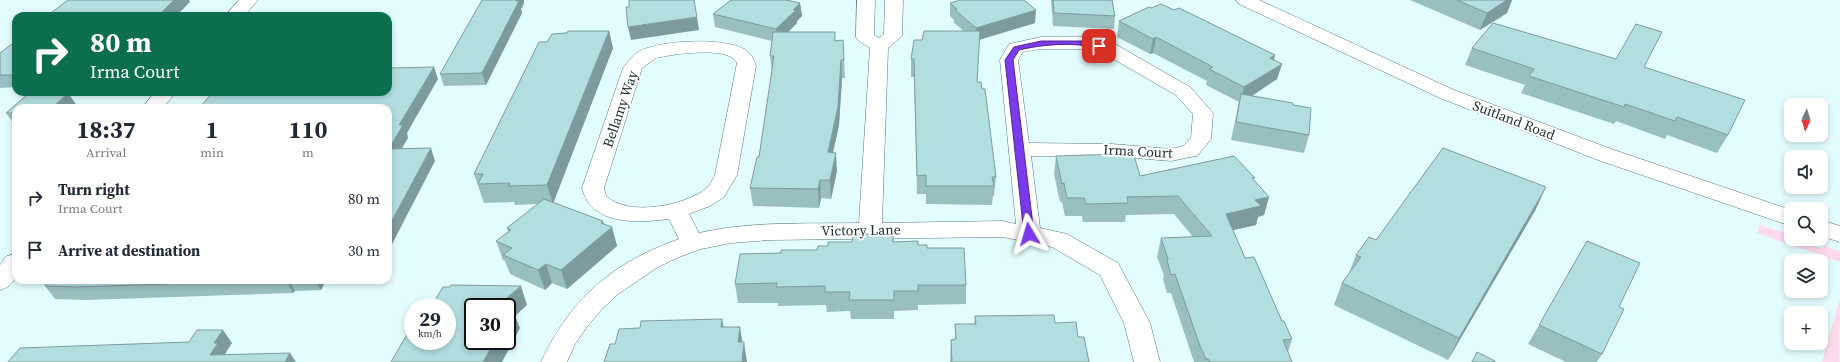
<!DOCTYPE html>
<style>
body{margin:0;font-family:"Source Serif 4",serif;background:#f6f6f7;color:#1f2937;height:100vh;display:flex;flex-direction:column;font-size:15px;white-space:nowrap}
*{box-sizing:border-box;margin:0}
p{font-size:13px;color:#747a83}
.icon{flex:none;width:22px;height:22px;fill:none;stroke:currentColor;stroke-width:2;stroke-linecap:round;stroke-linejoin:round}
.map{position:relative;flex:1;overflow:hidden}
.drawer{position:absolute;left:12px;top:104px;width:380px;height:180px;display:flex;flex-direction:column;background:#fff;border-radius:12px;box-shadow:0 2px 6px #0003}
.drawer>*{flex:none}
.hud{position:absolute;left:12px;top:12px;width:380px;height:84px;border-radius:12px;box-shadow:0 2px 6px #0003;background:#0b6e4f;color:#fff;overflow:hidden}
.needle{width:26px;rotate:184deg}
.tools{position:absolute;left:1784px;top:98px;display:grid;gap:8px}
.tools a{display:grid;place-items:center;width:44px;height:44px;border-radius:8px;background:#fff;box-shadow:0 2px 6px #0003;font-size:20px}
.speed{position:absolute;left:404px;top:298px;display:flex;gap:8px;font-size:20px;font-weight:700;text-align:center}
.speed>*{display:grid;place-content:center;width:52px;height:52px;border-radius:50%;background:#fff;box-shadow:0 2px 6px #0003;line-height:1}
.speed small{font-size:10px;font-weight:400}
.speed .limit{border:2px solid #111;border-radius:6px;background:#fff;color:#111}
.pin{position:absolute;display:grid;place-items:center;width:34px;height:34px;color:#fff;margin:-17px;border-radius:8px;box-shadow:0 2px 6px #0006}
.me{position:absolute;width:44px;margin:-22px;rotate:353deg;stroke-linejoin:round;filter:drop-shadow(0 0 3px #0008)}
.turn{display:flex;align-items:center;gap:14px;height:84px;padding:0 12px;font-size:18px}
.turn .icon{width:52px;height:52px;stroke-width:2.5}
.turn b{display:block;font-size:28px;line-height:34px}
.eta{display:flex;justify-content:space-evenly;align-items:center;height:68px;text-align:center}
.eta b{font-size:24px;font-weight:700;line-height:28px}
ul{padding:0;list-style:none}
li{display:flex;align-items:center;gap:12px;height:52px;padding:0 12px}
li div{flex:1}
li b{display:block;font-size:15px}
li em{font-style:normal}
.map>svg:first-child{display:block}
</style>
<div class="map">
<svg width="1840" height="362" viewBox="0 0 1840 362">
<rect width="100%" height="100%" fill="#e3fdff"/>
<path fill="#fedaed" d="M 1760,225 L 1791,235 L 1791,239 L 1824,249 L 1824,246 L 1840,251 L 1840,262 L 1757,233 Z
M 1840,298 L 1839,362 L 1822,362 Z"/>
<g fill="none" stroke-linecap="round" stroke-linejoin="round">
<g stroke="#51797c" stroke-width="1">
<path id="minor" d="M 239,0 L 258,0 L 244,16 L 225,16 Z
M 857,0 L 875,0 L 874,35 L 879,38 L 884,34 L 885,0 L 903,0 L 902,36 L 888,48 L 882,223 L 1003,221 L 1016,224 L 1000,60 L 1009,44 L 1041,37 L 1089,37 L 1115,44 L 1190,87 L 1213,113 L 1211,139 L 1197,156 L 1190,157 L 1171,161 L 1112,156 L 1031,156 L 1040,228 L 1067,234 L 1118,263 L 1150,323 L 1160,362 L 1134,362 L 1124,323 L 1100,275 L 1052,247 L 1003,237 L 770,240 L 731,243 L 701,249 L 679,257 L 658,267 L 618,294 L 601,310 L 586,328 L 575,344 L 567,362 L 541,362 C 571,298 612,263 679,239 L 669,219 C 638,223 591,226 582,188 L 623,68 C 628,62 632,56 638,52 C 659,40 723,37 744,49 C 750,52 754,59 756,66 L 737,175 L 724,197 L 710,206 L 689,214 L 699,233 C 751,221 806,224 859,223 L 870,48 L 859,41 L 856,37 ZM 1041,49 L 1089,49 L 1101,52 L 1176,95 L 1193,114 L 1191,138 L 1183,146 L 1171,149 L 1112,144 L 1029,143 L 1018,60 L 1023,52 ZM 678,54 C 692,53 730,48 737,63 L 715,175 C 713,179 710,185 707,188 C 685,206 628,217 606,196 L 604,188 L 642,68 L 656,58 Z
M 155,92 L 176,92 L 163,108 L 142,108 Z
M 16,254 C 16,271 20,284 0,290 L 0,265 L 7,256 Z"/>
</g>
<g stroke="#51797c" stroke-width="1">
<path id="major" d="M 1236,0 L 1259,0 L 1454,90 L 1614,150 L 1791,210 L 1791,226 L 1598,160 L 1440,98 L 1239,4 Z
M 1821,220 L 1840,226 L 1840,242 L 1821,236 Z"/>
</g>
<use href="#minor" fill="#fff" fill-rule="evenodd"/>
<use href="#major" fill="#fff" fill-rule="evenodd"/>
</g>
<path fill="#9abfc1" d="M 731,0 L 790,0 L 790,1 L 800,3 L 802,16 L 797,21 L 797,23 L 788,32 L 835,32 L 835,41 L 844,58 L 845,78 L 842,78 L 839,125 L 833,152 L 837,171 L 831,199 L 821,198 L 819,208 L 753,206 L 750,188 L 759,157 L 772,71 L 770,56 L 772,41 L 715,27 L 713,14 Z
M 1051,0 L 1112,0 L 1115,16 L 1114,29 L 1053,26 Z
M 1410,0 L 1512,0 L 1507,13 L 1480,30 Z
M 524,3 L 521,9 L 522,13 L 486,85 L 444,86 L 440,74 Z
M 950,3 L 1035,23 L 979,40 L 977,82 L 982,89 L 996,177 L 994,196 L 993,196 L 992,205 L 926,204 L 926,194 L 917,194 L 914,77 L 911,77 L 911,59 L 922,40 L 964,31 L 954,23 L 954,20 L 950,16 Z
M 1151,8 L 1174,10 L 1275,55 L 1274,60 L 1282,64 L 1277,79 L 1252,96 L 1293,105 L 1309,135 L 1304,153 L 1231,140 L 1239,102 L 1206,85 L 1207,81 L 1153,53 L 1150,54 L 1117,37 L 1119,21 Z
M 609,31 L 613,48 L 553,202 L 612,227 L 617,246 L 567,289 L 552,283 L 545,290 L 510,274 L 505,261 L 503,260 L 496,241 L 508,232 L 507,228 L 538,204 L 515,205 L 514,202 L 484,203 L 474,174 L 547,42 L 567,33 Z
M 16,41 L 16,87 L 0,88 L 0,53 Z
M 1472,48 L 1616,59 L 1644,67 L 1728,135 L 1717,153 L 1667,135 L 1665,139 L 1616,121 L 1614,124 L 1521,93 L 1525,85 L 1465,65 Z
M 68,93 L 77,106 L 75,108 L 16,108 L 16,127 L 6,113 L 28,94 Z
M 1056,156 L 1120,156 L 1140,176 L 1254,180 L 1269,197 L 1264,215 L 1258,217 L 1256,225 L 1233,230 L 1245,258 L 1282,321 L 1292,339 L 1288,352 L 1292,362 L 1194,362 L 1171,293 L 1167,293 L 1163,279 L 1164,275 L 1157,257 L 1161,238 L 1193,237 L 1174,214 L 1126,215 L 1125,222 L 1083,222 L 1082,216 L 1065,216 L 1062,202 L 1060,202 L 1054,174 Z
M 1536,209 L 1448,360 L 1334,305 L 1342,283 L 1349,273 L 1356,255 L 1376,240 Z
M 893,234 L 894,242 L 918,245 L 927,248 L 966,285 L 966,304 L 918,305 L 918,310 L 894,311 L 894,319 L 851,319 L 850,311 L 827,312 L 826,305 L 778,306 L 778,303 L 738,303 L 735,284 L 781,253 L 817,250 L 828,246 L 852,242 Z
M 49,280 L 326,280 L 321,290 L 295,291 L 293,293 L 86,300 L 55,299 L 45,286 Z
M 1619,307 L 1602,354 L 1597,362 L 1566,362 L 1528,344 L 1539,325 Z
M 975,316 L 1055,323 L 1078,337 L 1089,362 L 950,362 L 951,340 L 955,339 L 955,324 L 974,324 Z"/>
<path fill="#7d9b9d" d="M 174,0 L 189,0 L 190,2 L 176,16 L 158,16 Z
M 517,0 L 524,0 L 524,3 L 521,9 L 522,13 L 486,85 L 482,73 Z
M 1507,0 L 1512,0 L 1507,13 L 1480,30 L 1487,13 Z
M 800,3 L 802,16 L 797,21 L 797,23 L 777,43 L 776,29 L 793,10 Z
M 1036,10 L 1035,23 L 975,41 L 976,28 Z
M 697,17 L 699,30 L 631,40 L 628,27 Z
M 609,31 L 613,48 L 553,204 L 547,185 Z
M 1156,37 L 1153,53 L 1150,54 L 1153,39 Z
M 1275,55 L 1271,70 L 1282,64 L 1277,79 L 1241,103 L 1244,87 L 1270,58 Z
M 841,60 L 842,78 L 839,125 L 829,171 L 828,152 Z
M 434,67 L 438,79 L 407,133 L 408,138 L 394,162 L 389,149 L 399,125 Z
M 16,71 L 16,80 L 13,75 Z
M 68,93 L 77,106 L 75,108 L 52,108 Z
M 431,148 L 435,161 L 388,252 L 388,228 Z
M 836,153 L 837,171 L 831,199 L 830,180 Z
M 820,180 L 821,198 L 819,208 L 818,189 Z
M 1546,187 L 1536,209 L 1448,360 L 1459,338 Z
M 1269,197 L 1264,215 L 1258,217 L 1256,225 L 1221,233 L 1226,214 L 1255,200 Z
M 603,221 L 606,233 L 612,227 L 617,246 L 567,289 L 561,270 Z
M 546,264 L 552,283 L 545,290 L 538,270 Z
M 286,280 L 289,280 L 295,291 L 293,293 Z
M 315,280 L 326,280 L 321,290 Z
M 521,286 L 527,305 L 515,316 L 520,328 L 502,362 L 483,362 L 495,341 L 507,341 L 507,307 L 496,307 Z
M 722,319 L 726,339 L 721,327 Z
M 740,327 L 743,346 L 738,342 Z
M 223,330 L 232,343 L 225,354 L 227,357 L 210,355 L 214,343 Z
M 744,342 L 747,362 L 742,362 Z
M 290,353 L 296,362 L 285,362 Z"/>
<path fill="#b3dee0" stroke="#7d9b9d" d="M 68,0 L 174,0 L 158,16 L 47,16 Z
M 482,0 L 517,0 L 516,1 L 519,1 L 482,73 L 440,74 Z
M 629,0 L 694,0 L 697,17 L 628,27 L 626,7 L 629,7 Z
M 731,0 L 786,0 L 800,3 L 793,10 L 796,10 L 776,29 L 713,14 Z
M 961,0 L 1024,0 L 1036,10 L 976,28 L 955,10 L 957,9 L 950,3 Z
M 1053,0 L 1112,0 L 1115,16 L 1054,13 Z
M 1457,0 L 1507,0 L 1487,13 Z
M 1161,4 L 1174,10 L 1179,8 L 1275,55 L 1270,58 L 1282,64 L 1244,87 L 1209,69 L 1213,67 L 1156,37 L 1153,39 L 1119,21 L 1149,7 L 1151,8 Z
M 1493,23 L 1616,59 L 1636,24 L 1662,32 L 1644,67 L 1745,100 L 1728,135 L 1677,117 L 1675,121 L 1625,104 L 1624,107 L 1529,76 L 1534,69 L 1472,48 Z
M 568,31 L 609,31 L 547,185 L 509,186 L 510,183 L 478,184 L 483,174 L 474,174 L 539,42 L 547,42 L 552,34 L 567,33 Z
M 924,31 L 980,31 L 977,82 L 981,82 L 982,89 L 985,89 L 996,177 L 992,177 L 994,186 L 926,186 L 926,175 L 917,176 L 914,59 L 911,59 L 914,40 L 922,40 Z
M 773,32 L 835,32 L 835,41 L 843,40 L 844,60 L 841,60 L 838,107 L 828,152 L 836,153 L 830,180 L 820,180 L 818,189 L 750,188 L 757,157 L 759,157 L 774,56 L 770,56 Z
M 16,41 L 16,71 L 13,75 L 0,75 L 0,53 Z
M 434,67 L 399,125 L 403,125 L 389,149 L 431,148 L 388,228 L 388,108 L 199,108 L 213,92 L 388,92 L 388,68 Z
M 68,93 L 52,108 L 16,108 L 16,113 L 6,113 L 28,94 Z
M 1241,94 L 1293,103 L 1293,105 L 1311,108 L 1309,135 L 1236,122 Z
M 1443,148 L 1546,187 L 1459,338 L 1342,283 L 1361,257 L 1356,255 L 1369,237 L 1376,240 Z
M 1119,154 L 1120,156 L 1134,155 L 1140,176 L 1234,156 L 1255,178 L 1252,178 L 1269,197 L 1255,200 L 1261,206 L 1226,214 L 1245,258 L 1254,257 L 1282,321 L 1284,321 L 1292,339 L 1283,340 L 1292,362 L 1210,362 L 1208,359 L 1206,359 L 1200,346 L 1175,274 L 1171,275 L 1167,260 L 1168,259 L 1161,238 L 1212,236 L 1178,196 L 1127,197 L 1128,203 L 1086,204 L 1084,198 L 1067,198 L 1064,183 L 1062,184 L 1056,156 Z
M 544,199 L 603,221 L 601,223 L 612,227 L 561,270 L 546,264 L 538,270 L 503,255 L 512,248 L 496,241 L 511,230 L 507,228 Z
M 853,234 L 893,234 L 893,242 L 918,241 L 918,245 L 927,245 L 927,248 L 964,248 L 966,285 L 918,285 L 918,291 L 894,291 L 894,300 L 849,300 L 850,292 L 825,292 L 825,286 L 776,287 L 777,283 L 735,284 L 740,254 L 781,253 L 781,250 L 817,250 L 818,246 L 828,246 L 828,242 L 852,242 Z
M 1587,241 L 1640,263 L 1619,307 L 1624,309 L 1602,354 L 1539,325 Z
M 49,280 L 286,280 L 76,287 L 45,286 Z
M 451,285 L 521,286 L 496,307 L 473,307 L 473,341 L 495,341 L 483,362 L 391,362 L 413,324 L 413,341 L 447,341 L 447,307 L 431,307 L 443,287 L 450,287 Z
M 507,309 L 513,309 L 507,320 Z
M 1054,315 L 1055,323 L 1076,322 L 1078,337 L 1084,337 L 1089,362 L 952,362 L 951,340 L 956,339 L 955,324 L 976,324 L 975,316 Z
M 722,319 L 721,327 L 740,327 L 738,342 L 744,342 L 742,362 L 604,362 L 610,344 L 615,344 L 619,329 L 640,328 L 641,321 Z
M 197,330 L 223,330 L 214,343 L 218,343 L 210,355 L 290,353 L 285,362 L 8,362 L 20,348 L 189,342 Z
M 1477,352 L 1495,361 L 1495,362 L 1472,362 Z"/>
<path fill="#7c3aed" stroke="#51269a" d="M 1041,41 L 1090,41 L 1102,46 L 1099,48 C 1073,42 1044,44 1019,50 L 1013,60 L 1034,234 L 1029,237 L 1024,234 L 1005,60 L 1014,47 Z"/>
<g text-anchor="middle" stroke-width="4" stroke-linejoin="round" paint-order="stroke">
<g font-size="14" fill="#1b2c2d" stroke="#fff">
<text transform="translate(620 109) rotate(-71)" y="5">Bellamy Way</text>
<text transform="translate(1514 120) rotate(21)" y="5">Suitland Road</text>
<text transform="translate(1138 151) rotate(3)" y="5">Irma Court</text>
<text transform="translate(861 230) rotate(-1)" y="5">Victory Lane</text>
</g>
</g>
</svg>
<div class="tools">
<a><svg class="needle" viewBox="-14 -14 28 28"><path d="M0-13l5 13h-10z" fill="#e53935"/><path d="M0 13l5-13h-10z" fill="#747a83"/></svg></a>
<a><svg class="icon" aria-label="sound" viewBox="0 0 24 24"><path d="M4 9h4l5-4v14l-5-4H4zM17 9q2 3 0 6"/></svg></a>
<a><svg class="icon" aria-label="search" viewBox="0 0 24 24"><circle cx="10" cy="10" r="6"/><path d="M15 15l6 6"/></svg></a>
<a><svg class="icon" aria-label="layers" viewBox="0 0 24 24"><path d="M12 4l9 5-9 5-9-5zM3 14l9 5 9-5"/></svg></a>
<a>+</a>
</div>
<div class="speed"><div>29<small>km/h</small></div><div class="limit">30</div></div>
<div class="pin" style="left:1099px;top:46px;background:#d93025"><svg class="icon" aria-label="arrive" viewBox="0 0 24 24"><path d="M6 21V4h12l-3 4 3 4H6"/></svg></div>
<svg class="me" style="left:1029px;top:234px" viewBox="-20 -20 40 40"><path d="M0-17L14 15 0 8-14 15z" fill="#7c3aed" stroke="#fff" stroke-width="4"/></svg>
<div class="hud">
<div class="turn"><svg class="icon" aria-label="right" viewBox="0 0 24 24"><path d="M7 20v-9h11M14 6l5 5-5 5"/></svg><div><b>80 m</b>Irma Court</div></div>
</div>
<section class="drawer">
<div class="eta">
<div><b>18:37</b><p>Arrival</p></div>
<div><b>1</b><p>min</p></div>
<div><b>110</b><p>m</p></div>
</div>
<ul>
<li><svg class="icon" aria-label="right" viewBox="0 0 24 24"><path d="M7 20v-9h11M14 6l5 5-5 5"/></svg><div><b>Turn right</b><p>Irma Court</p></div><em>80 m</em></li>
<li><svg class="icon" aria-label="arrive" viewBox="0 0 24 24"><path d="M6 21V4h12l-3 4 3 4H6"/></svg><div><b>Arrive at destination</b></div><em>30 m</em></li>
</ul>
</section>
</div>
